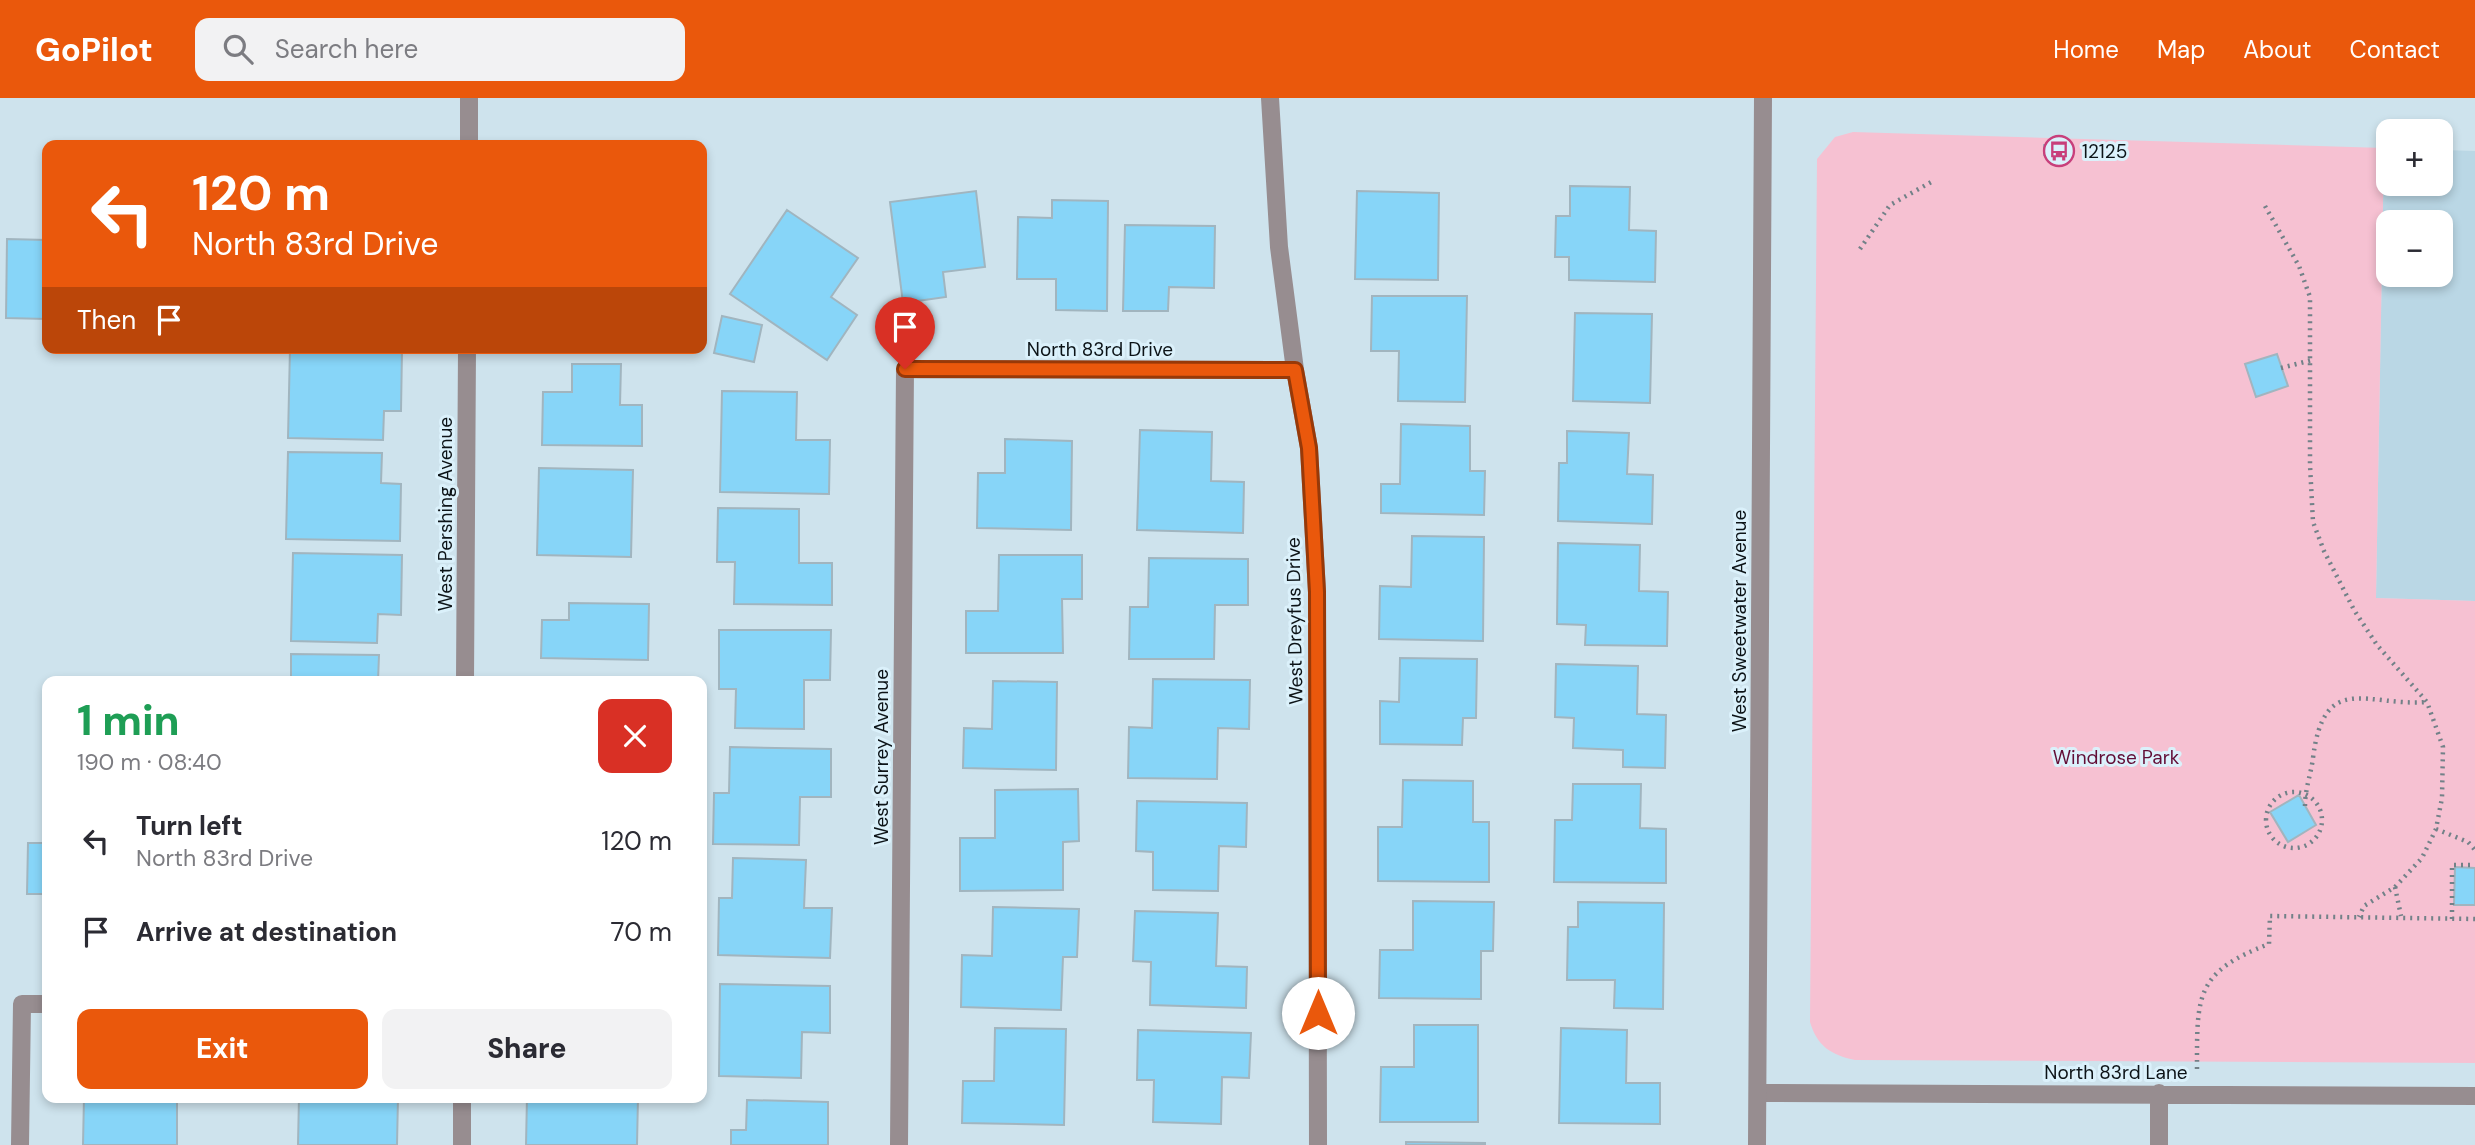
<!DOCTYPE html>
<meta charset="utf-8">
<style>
body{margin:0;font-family:"DM Sans",sans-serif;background:#f2f2f3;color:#2b2b33;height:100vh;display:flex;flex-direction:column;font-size:26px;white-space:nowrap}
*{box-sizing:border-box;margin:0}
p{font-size:23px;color:#7c7c81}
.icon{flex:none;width:38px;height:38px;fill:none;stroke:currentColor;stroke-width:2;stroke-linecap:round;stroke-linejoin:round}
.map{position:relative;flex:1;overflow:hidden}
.sheet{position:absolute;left:42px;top:578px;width:665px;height:427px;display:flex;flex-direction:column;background:#fff;border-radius:14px;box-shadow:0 4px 10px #0003}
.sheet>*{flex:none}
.guide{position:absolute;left:42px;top:42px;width:665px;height:214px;border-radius:14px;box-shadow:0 4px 10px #0003;background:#ea580c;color:#fff;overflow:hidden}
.controls{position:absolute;left:2376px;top:21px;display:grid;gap:14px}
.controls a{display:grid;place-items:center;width:77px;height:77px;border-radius:14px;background:#fff;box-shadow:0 4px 10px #0003;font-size:35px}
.pin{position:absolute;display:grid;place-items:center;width:60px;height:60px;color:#fff;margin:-72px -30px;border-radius:50% 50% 50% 0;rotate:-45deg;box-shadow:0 0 7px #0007}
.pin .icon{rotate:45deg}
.me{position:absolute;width:77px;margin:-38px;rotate:0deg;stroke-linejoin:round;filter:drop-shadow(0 0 5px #0008)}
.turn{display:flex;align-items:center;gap:24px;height:147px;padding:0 35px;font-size:32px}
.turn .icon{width:91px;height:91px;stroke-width:2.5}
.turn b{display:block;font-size:49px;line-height:60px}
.then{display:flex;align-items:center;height:66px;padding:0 35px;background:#0003;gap:14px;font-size:26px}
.round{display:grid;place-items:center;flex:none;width:74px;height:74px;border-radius:14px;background:#f2f2f3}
.overview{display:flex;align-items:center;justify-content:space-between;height:119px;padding:0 35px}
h1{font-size:42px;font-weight:800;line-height:52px;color:#1e9e55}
.button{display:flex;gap:14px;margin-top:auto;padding:14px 35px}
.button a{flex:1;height:80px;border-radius:14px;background:#ea580c;color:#fff;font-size:28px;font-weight:800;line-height:80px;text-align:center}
.button a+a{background:#f2f2f3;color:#2b2b33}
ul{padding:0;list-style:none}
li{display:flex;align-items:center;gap:21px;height:91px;padding:0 35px}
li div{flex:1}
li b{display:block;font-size:26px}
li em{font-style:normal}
header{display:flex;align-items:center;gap:42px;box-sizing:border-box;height:98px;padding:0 35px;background:#ea580c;color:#fff}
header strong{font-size:33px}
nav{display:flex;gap:38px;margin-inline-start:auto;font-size:24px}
.search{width:490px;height:63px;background:#f2f2f3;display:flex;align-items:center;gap:18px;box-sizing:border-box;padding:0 24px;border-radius:14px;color:#7c7c81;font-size:26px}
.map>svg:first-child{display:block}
</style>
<header>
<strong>GoPilot</strong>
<div class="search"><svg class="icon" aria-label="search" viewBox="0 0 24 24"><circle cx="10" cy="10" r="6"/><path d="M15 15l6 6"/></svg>Search here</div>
<nav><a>Home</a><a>Map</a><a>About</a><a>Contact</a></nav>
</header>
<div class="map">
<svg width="2475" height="1047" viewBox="0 0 2475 1047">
<rect width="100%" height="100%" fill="#cee3ed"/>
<path fill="#bad7e5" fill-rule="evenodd" d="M 2384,50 L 2389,50 L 2389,86 L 2441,86 L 2441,52 L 2475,53 L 2475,503 L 2376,500 ZM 2389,124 L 2441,124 L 2441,177 L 2389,177 Z"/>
<path fill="#f6c1d2" d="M 1853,34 L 2384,50 L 2376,500 L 2475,503 L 2475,965 L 1855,962 C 1831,957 1817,948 1810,924 L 1817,61 L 1835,39 Z"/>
<path fill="#87d5f8" stroke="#a1b5bf" stroke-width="2" d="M 2044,47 L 2071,47 L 2071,58 L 2044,57 Z
M 1570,88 L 1630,89 L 1629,132 L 1656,133 L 1655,184 L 1569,182 L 1569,159 L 1555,159 L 1556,118 L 1570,118 Z
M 976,93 L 985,169 L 943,174 L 946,199 L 903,205 L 890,104 Z
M 1357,93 L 1439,95 L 1438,182 L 1355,181 Z
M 1052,102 L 1108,103 L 1107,213 L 1056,212 L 1056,181 L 1017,181 L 1018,119 L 1052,120 Z
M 787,112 L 858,160 L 831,199 L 857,217 L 827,262 L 730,196 Z
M 1125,127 L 1215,128 L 1214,190 L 1169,189 L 1168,213 L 1123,213 Z
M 7,141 L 47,142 L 47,221 L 6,220 Z
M 1372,198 L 1467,198 L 1465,304 L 1398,303 L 1399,253 L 1371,253 Z
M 1575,215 L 1652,216 L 1650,305 L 1573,303 Z
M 722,218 L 762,227 L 754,264 L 714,255 Z
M 290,250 L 402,252 L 401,313 L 384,313 L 383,342 L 288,340 Z
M 571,250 L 632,250 L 632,253 L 571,252 Z
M 2277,256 L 2288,288 L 2256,299 L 2245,266 Z
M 572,266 L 621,266 L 620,307 L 642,307 L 642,348 L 542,347 L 543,294 L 572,294 Z
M 722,293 L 797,294 L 796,342 L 830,342 L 829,396 L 720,394 Z
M 1401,326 L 1470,328 L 1470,373 L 1485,373 L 1484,417 L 1381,415 L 1381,386 L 1400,386 Z
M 1140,332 L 1212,334 L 1211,383 L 1244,384 L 1243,435 L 1137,432 Z
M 1567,333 L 1629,335 L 1627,376 L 1653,377 L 1652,426 L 1558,423 L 1559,365 L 1567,365 Z
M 1005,341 L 1072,343 L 1071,432 L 977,430 L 978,375 L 1005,375 Z
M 288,354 L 382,355 L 381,385 L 401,386 L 400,443 L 286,441 Z
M 539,370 L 633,372 L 631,459 L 537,457 Z
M 718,410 L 799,411 L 799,465 L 832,465 L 832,507 L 734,506 L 735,464 L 717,464 Z
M 1412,438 L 1484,439 L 1483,543 L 1379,541 L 1380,488 L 1411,489 Z
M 1558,445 L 1640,447 L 1639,493 L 1668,494 L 1667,548 L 1585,547 L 1586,527 L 1557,526 Z
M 293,455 L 402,457 L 401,517 L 378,516 L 377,545 L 291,543 Z
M 999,457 L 1082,457 L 1082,501 L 1062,501 L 1063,555 L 966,555 L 966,513 L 998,513 Z
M 1149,460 L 1248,461 L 1248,507 L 1215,507 L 1214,561 L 1129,561 L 1130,509 L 1148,509 Z
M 569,505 L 649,506 L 648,562 L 541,560 L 542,522 L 569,522 Z
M 719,532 L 831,532 L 830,582 L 804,582 L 804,631 L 735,630 L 736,591 L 719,591 Z
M 291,556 L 379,557 L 378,583 L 291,583 Z
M 1400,560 L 1477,561 L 1476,620 L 1463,620 L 1462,647 L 1380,646 L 1380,603 L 1399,604 Z
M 1556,566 L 1638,568 L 1637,616 L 1666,617 L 1665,670 L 1623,669 L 1623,652 L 1573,650 L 1574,620 L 1555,619 Z
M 1153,581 L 1250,582 L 1249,631 L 1218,630 L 1217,681 L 1128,680 L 1129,629 L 1152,630 Z
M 993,583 L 1057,584 L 1056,672 L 963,670 L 964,630 L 992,631 Z
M 730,649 L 831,651 L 831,699 L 800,699 L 799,747 L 713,746 L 714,695 L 729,695 Z
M 1403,682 L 1473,683 L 1473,724 L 1489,724 L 1489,784 L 1378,783 L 1378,729 L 1402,729 Z
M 1573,686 L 1641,686 L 1640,730 L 1666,731 L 1666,785 L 1554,784 L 1555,722 L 1572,722 Z
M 1078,691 L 1079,743 L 1063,744 L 1063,792 L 960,793 L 960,740 L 995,740 L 995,692 Z
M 2299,697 L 2316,727 L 2288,744 L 2270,714 Z
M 1137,703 L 1247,705 L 1246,749 L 1219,748 L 1218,793 L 1153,792 L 1153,754 L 1136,753 Z
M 28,745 L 47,745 L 47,796 L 27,796 Z
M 733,760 L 806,762 L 804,810 L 832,810 L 830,860 L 718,857 L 719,800 L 732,800 Z
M 2455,769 L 2475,770 L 2475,807 L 2454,807 Z
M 1413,803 L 1494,804 L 1493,853 L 1481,853 L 1481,901 L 1379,900 L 1380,852 L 1413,852 Z
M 1578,804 L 1664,805 L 1663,911 L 1614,910 L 1615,882 L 1567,882 L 1568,829 L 1578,829 Z
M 993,809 L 1079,811 L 1077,859 L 1063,859 L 1061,912 L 961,909 L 962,857 L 992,858 Z
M 1135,813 L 1218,815 L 1216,868 L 1247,869 L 1246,910 L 1150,907 L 1151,864 L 1133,863 Z
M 720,886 L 830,888 L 830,935 L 802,934 L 801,980 L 719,978 Z
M 1414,927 L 1478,927 L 1478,1024 L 1380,1024 L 1381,969 L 1414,969 Z
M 995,930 L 1066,931 L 1064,1027 L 962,1025 L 963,983 L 994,983 Z
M 1561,930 L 1627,932 L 1626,985 L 1660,985 L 1660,1026 L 1559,1025 Z
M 1138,932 L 1251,935 L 1249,980 L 1222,979 L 1221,1026 L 1153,1024 L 1154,982 L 1137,982 Z
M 84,999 L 177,999 L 177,1047 L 83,1047 Z
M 299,999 L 398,999 L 397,1047 L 298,1047 Z
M 527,999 L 638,999 L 637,1047 L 526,1047 Z
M 747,1002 L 828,1004 L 828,1047 L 731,1047 L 731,1032 L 746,1032 Z
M 1406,1044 L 1485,1045 L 1485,1047 L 1406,1047 Z"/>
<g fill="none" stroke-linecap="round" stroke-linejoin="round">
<path stroke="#728188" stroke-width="4.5" stroke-dasharray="2 5" stroke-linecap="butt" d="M 2265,108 L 2299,168 L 2310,199 L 2310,367 L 2313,424 L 2324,453 L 2354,512 L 2377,547 L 2427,604 L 2443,649 L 2442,700 L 2436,731 L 2422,760 L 2395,789 L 2364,808 L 2359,819
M 1860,151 L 1890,107 L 1933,83
M 2281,270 L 2312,262
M2266 722a28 28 0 1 1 56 0a28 28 0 1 1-56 0Z
M 2305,708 C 2305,691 2311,676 2313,660 C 2324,572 2367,609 2427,604
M 2436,731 L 2468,744 L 2475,752
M 2395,789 L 2401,818
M 2452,821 L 2452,767 L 2475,767
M 2197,971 C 2197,898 2195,874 2269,846 L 2270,818 L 2475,821"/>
<path stroke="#978d90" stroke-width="18" d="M 469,0 L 469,47
M 1270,0 L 1279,149 L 1295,272 L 1309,350 L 1317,494 L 1318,1047
M 465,583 L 467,250
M 1758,995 L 2475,998
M 462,999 L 462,1047
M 20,1047 L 22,906 L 47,906
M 899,1047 L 905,271 L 1295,272
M 2159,1047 L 2159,995"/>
<path stroke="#978d90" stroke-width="18" d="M 1757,1047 L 1763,0"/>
</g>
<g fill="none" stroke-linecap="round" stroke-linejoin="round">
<g stroke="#983908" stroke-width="18">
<path id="route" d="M 905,271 L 1295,272 L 1309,350 L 1317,494 L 1318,915"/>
</g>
<use href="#route" stroke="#ea580c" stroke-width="12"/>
</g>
<defs>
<g id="bus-ring" transform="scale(1.575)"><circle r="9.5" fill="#dbf1fb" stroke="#c83f7b" stroke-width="1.5"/><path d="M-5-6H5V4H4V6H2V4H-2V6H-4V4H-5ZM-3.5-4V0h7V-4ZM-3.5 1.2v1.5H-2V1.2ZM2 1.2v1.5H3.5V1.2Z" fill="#c83f7b"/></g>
</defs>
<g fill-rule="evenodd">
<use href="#bus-ring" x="2059" y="53"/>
</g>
<g text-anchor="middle" stroke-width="6" stroke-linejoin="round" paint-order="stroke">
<g font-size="19" fill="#0c1317" stroke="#dbf1fb" text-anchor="start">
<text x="2082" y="60">12125</text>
</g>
<g font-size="19" fill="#0c1317" stroke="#dbf1fb">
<text x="1100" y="258">North 83rd Drive</text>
<text transform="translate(445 416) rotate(-90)" y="7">West Pershing Avenue</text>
<text transform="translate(1294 523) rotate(-91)" y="7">West Dreyfus Drive</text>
<text transform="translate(1739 523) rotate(-90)" y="7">West Sweetwater Avenue</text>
<text transform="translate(881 659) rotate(-90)" y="7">West Surrey Avenue</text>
<text x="2116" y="981">North 83rd Lane</text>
</g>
<g font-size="19" fill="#620d36" stroke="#dbf1fb">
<text x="2116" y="666">Windrose Park</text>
</g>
</g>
</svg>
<div class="controls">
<a>+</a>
<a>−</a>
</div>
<div class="pin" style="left:905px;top:271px;background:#d93025"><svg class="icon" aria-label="arrive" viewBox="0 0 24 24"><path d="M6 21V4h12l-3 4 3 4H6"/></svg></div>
<svg class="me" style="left:1318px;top:915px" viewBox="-20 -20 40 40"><circle r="19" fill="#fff"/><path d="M0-13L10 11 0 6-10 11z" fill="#ea580c"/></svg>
<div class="guide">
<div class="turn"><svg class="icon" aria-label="left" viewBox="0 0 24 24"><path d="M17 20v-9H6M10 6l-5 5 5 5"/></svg><div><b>120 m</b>North 83rd Drive</div></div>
<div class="then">Then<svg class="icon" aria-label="arrive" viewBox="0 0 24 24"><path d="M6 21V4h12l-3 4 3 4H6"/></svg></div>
</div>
<section class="sheet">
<div class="overview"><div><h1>1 min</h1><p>190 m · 08:40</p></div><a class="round" style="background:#d93025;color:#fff"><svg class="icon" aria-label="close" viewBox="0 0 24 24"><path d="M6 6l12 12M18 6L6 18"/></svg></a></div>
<ul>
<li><svg class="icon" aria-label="left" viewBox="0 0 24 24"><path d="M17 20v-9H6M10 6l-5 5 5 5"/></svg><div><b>Turn left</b><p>North 83rd Drive</p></div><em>120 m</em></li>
<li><svg class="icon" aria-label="arrive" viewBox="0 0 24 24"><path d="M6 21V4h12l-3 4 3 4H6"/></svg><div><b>Arrive at destination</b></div><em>70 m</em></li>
</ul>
<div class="button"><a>Exit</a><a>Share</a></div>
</section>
</div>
